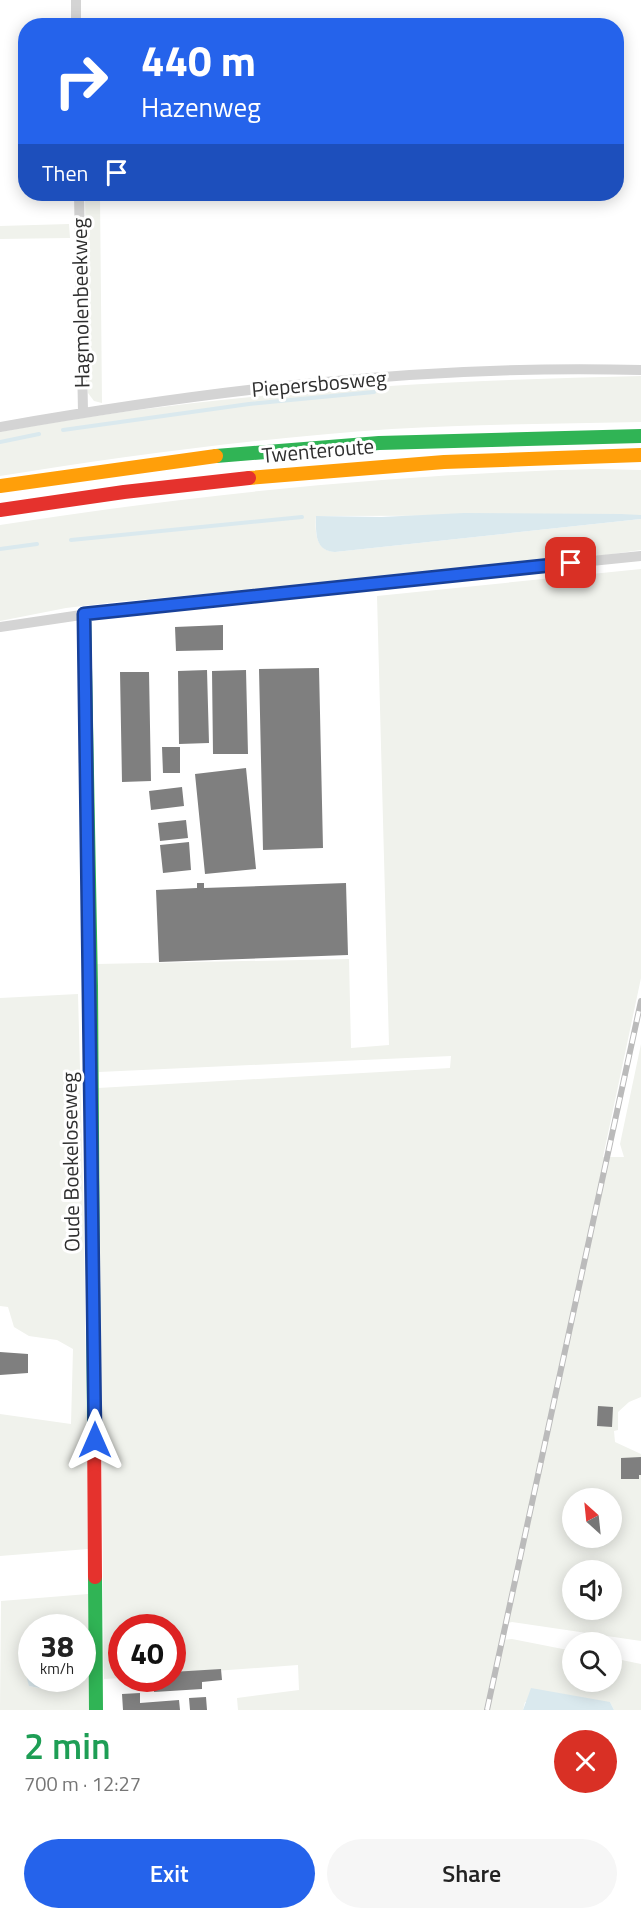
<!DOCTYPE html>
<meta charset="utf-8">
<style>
body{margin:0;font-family:"Titillium Web",sans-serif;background:#f6f6f6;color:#222;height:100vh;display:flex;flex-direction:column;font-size:22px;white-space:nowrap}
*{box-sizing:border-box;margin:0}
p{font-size:20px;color:#767676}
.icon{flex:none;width:33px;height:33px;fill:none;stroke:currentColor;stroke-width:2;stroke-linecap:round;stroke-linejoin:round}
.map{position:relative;height:1710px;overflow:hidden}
.side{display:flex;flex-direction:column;background:#fff;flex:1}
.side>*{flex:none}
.hud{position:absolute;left:18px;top:18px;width:606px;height:183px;border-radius:24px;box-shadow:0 3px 15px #0003;background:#2563eb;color:#fff;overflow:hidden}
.needle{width:39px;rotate:333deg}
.controls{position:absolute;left:562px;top:1488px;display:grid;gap:12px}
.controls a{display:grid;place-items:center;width:60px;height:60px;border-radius:50%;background:#fff;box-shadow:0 3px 15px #0003;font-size:30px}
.speed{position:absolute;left:18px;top:1614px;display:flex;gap:12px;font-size:30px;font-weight:700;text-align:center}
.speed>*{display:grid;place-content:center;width:78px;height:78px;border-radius:50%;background:#fff;box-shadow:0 3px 15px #0003;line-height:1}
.speed small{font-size:15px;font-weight:400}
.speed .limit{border:9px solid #d22;background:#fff;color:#111}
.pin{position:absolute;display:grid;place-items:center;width:51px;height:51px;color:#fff;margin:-26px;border-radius:12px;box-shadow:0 3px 9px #0006}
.me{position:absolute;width:66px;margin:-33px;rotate:0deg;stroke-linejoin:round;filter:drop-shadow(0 0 4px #0008)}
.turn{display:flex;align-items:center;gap:21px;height:126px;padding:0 24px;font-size:27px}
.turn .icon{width:78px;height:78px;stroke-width:2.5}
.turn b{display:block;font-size:42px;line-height:51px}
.then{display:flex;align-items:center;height:57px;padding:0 24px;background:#0003;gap:12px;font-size:22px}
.round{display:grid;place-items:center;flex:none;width:63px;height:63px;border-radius:32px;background:#f6f6f6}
.headline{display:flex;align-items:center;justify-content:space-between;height:102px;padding:0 24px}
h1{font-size:36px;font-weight:600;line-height:45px;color:#1e9e55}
.action{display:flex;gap:12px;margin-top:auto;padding:12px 24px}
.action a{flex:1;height:69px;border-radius:36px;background:#2563eb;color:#fff;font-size:24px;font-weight:600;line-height:69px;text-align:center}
.action a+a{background:#f6f6f6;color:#222}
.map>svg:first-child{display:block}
</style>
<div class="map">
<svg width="641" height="1710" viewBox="0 0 641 1710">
<rect width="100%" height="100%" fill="#fff"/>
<path fill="#f0f2ec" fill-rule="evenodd" d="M 442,18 L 442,25 L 314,25 Z
M 85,194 L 100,194 L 102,403 L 94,401 L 88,393 Z
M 69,224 L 70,238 L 0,239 L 0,226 Z
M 641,376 L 641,422 C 558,424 475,424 392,429 C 260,438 130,455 0,476 L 0,432 C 212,392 426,381 641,376 Z
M 597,469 L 641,470 L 641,515 L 316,516 C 315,531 315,551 335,552 L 641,519 L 641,550 L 563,561 L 116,602 L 66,608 L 0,621 L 0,525 C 197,494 397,474 597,469 Z
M 641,569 L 641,978 L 603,1157 L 624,1157 L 620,1144 L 641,1044 L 641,1397 L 629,1402 L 618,1412 L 618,1430 L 614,1431 L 615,1442 L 641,1454 L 641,1641 L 512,1622 L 504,1624 L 501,1640 L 512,1639 L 573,1651 L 573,1682 L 612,1682 L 612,1658 L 641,1664 L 641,1710 L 614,1710 L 610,1702 L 525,1702 L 523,1710 L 238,1710 L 237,1698 L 299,1690 L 298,1665 L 173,1674 L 172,1628 L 122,1628 L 121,1678 L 104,1679 L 98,1088 L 450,1068 L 451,1056 L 99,1072 L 97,964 L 349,959 L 351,1048 L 389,1045 L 377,596 ZM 573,1498 L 612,1498 L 612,1538 L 573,1538 ZM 573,1570 L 612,1570 L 612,1610 L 573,1610 Z
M 78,994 L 84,1220 L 88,1549 L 0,1556 L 0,1414 L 71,1424 L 73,1349 L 57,1340 L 29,1336 L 14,1327 L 8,1307 L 0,1306 L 0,998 Z
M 88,1594 L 90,1710 L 0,1710 L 1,1601 ZM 32,1628 L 82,1628 L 82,1678 C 62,1689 53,1692 29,1686 L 28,1675 L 32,1671 Z"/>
<path fill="#dae9ee" d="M 464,513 L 621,514 L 641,515 L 641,519 L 335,552 C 314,551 316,531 316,516 L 381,517 Z
M 31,1671 L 32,1678 L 80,1679 C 65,1693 48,1690 29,1686 L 27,1679 Z
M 531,1688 L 610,1702 L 614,1710 L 523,1710 Z"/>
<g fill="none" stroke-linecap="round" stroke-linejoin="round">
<path stroke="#dae9ee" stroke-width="4" d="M 63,430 L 249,404 L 374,392
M 0,442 L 39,434
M 71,540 L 302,517
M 0,549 L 37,544"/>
</g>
<path fill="#7f7f7f" d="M 223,625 L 223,650 L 176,651 L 175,627 Z
M 319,668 L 323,848 L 263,850 L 259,669 Z
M 207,670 L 209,743 L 179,744 L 178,671 Z
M 246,670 L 248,754 L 213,754 L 212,671 Z
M 120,672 L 149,672 L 151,781 L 122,782 Z
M 162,747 L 180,747 L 180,773 L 163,773 Z
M 246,768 L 256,869 L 205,874 L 195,774 Z
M 182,787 L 184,806 L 151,810 L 149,791 Z
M 186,820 L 188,838 L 160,841 L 158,823 Z
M 189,842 L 191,870 L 163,873 L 160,845 Z
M 197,883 L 204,883 L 204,888 L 346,883 L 348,955 L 159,962 L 156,890 L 197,888 Z
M 0,1352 L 28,1354 L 28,1373 L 0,1375 Z
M 598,1406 L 613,1407 L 612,1427 L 597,1426 Z
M 641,1457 L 641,1475 L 639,1475 L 639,1479 L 621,1479 L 621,1458 Z
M 221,1669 L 222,1680 L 202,1682 L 202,1689 L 154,1692 L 154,1687 L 146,1687 L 145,1678 L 172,1678 L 172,1672 Z
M 140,1693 L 140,1703 L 179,1700 L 180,1710 L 123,1710 L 122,1694 Z
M 206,1697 L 207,1710 L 190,1710 L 189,1698 Z"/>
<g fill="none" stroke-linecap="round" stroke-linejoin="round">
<path stroke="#d4d4d4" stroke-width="10" d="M 76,0 L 76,26
M 79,194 L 83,412
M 0,427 C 211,390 427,364 641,370
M 0,627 L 128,608 L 641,556"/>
<path stroke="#30b455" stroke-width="14" d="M 216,456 L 379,443 L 641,436
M 84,614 L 91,986 L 94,1427
M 95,1577 L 96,1710"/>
<path stroke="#ff9f0a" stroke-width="14" d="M 249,478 L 444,462 L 641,455
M 0,486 L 216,456"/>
<path stroke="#e5322d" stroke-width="14" d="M 0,510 L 124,492 L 249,478
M 94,1427 L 95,1577"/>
<g stroke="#bbb" stroke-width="6">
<path id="rail" d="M 487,1710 L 641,1001"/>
</g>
<use href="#rail" stroke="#fff" stroke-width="4" stroke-dasharray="11" stroke-linecap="butt"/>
</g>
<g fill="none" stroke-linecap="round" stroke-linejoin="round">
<g stroke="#184099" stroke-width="15">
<path id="route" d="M 95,1440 L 84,614 L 571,563"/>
</g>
<use href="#route" stroke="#2563eb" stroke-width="10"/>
</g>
<g text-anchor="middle" stroke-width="6" stroke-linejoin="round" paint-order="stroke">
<g font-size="21" fill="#2f2f2f" stroke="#fff">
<text transform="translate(81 303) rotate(-91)" y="7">Hagmolenbeekweg</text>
<text transform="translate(319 384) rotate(-5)" y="7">Piepersbosweg</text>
<text transform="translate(318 451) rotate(-5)" y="7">Twenteroute</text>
<text transform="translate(71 1162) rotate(-91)" y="7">Oude Boekeloseweg</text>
</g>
</g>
</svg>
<div class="controls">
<a><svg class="needle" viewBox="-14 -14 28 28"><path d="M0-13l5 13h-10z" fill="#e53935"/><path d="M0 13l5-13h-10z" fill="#767676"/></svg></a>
<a><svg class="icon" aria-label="sound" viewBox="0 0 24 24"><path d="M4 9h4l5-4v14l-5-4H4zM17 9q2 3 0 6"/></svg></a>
<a><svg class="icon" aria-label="search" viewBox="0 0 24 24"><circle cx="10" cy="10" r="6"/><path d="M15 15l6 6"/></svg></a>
</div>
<div class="speed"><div>38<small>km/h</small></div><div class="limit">40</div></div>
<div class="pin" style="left:571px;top:563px;background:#d93025"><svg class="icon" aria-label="arrive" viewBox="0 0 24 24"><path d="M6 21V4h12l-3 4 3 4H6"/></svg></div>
<svg class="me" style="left:95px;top:1440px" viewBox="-20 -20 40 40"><path d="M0-17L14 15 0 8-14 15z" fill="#2563eb" stroke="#fff" stroke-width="4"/></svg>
<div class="hud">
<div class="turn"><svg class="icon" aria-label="right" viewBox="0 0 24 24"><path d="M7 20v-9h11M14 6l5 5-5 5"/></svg><div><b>440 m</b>Hazenweg</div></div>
<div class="then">Then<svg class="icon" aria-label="arrive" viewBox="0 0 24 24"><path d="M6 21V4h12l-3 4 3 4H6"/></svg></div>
</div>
</div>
<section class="side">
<div class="headline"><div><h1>2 min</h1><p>700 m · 12:27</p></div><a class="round" style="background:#d93025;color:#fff"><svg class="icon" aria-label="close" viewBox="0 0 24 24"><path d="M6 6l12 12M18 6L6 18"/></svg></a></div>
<div class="action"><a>Exit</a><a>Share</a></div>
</section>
